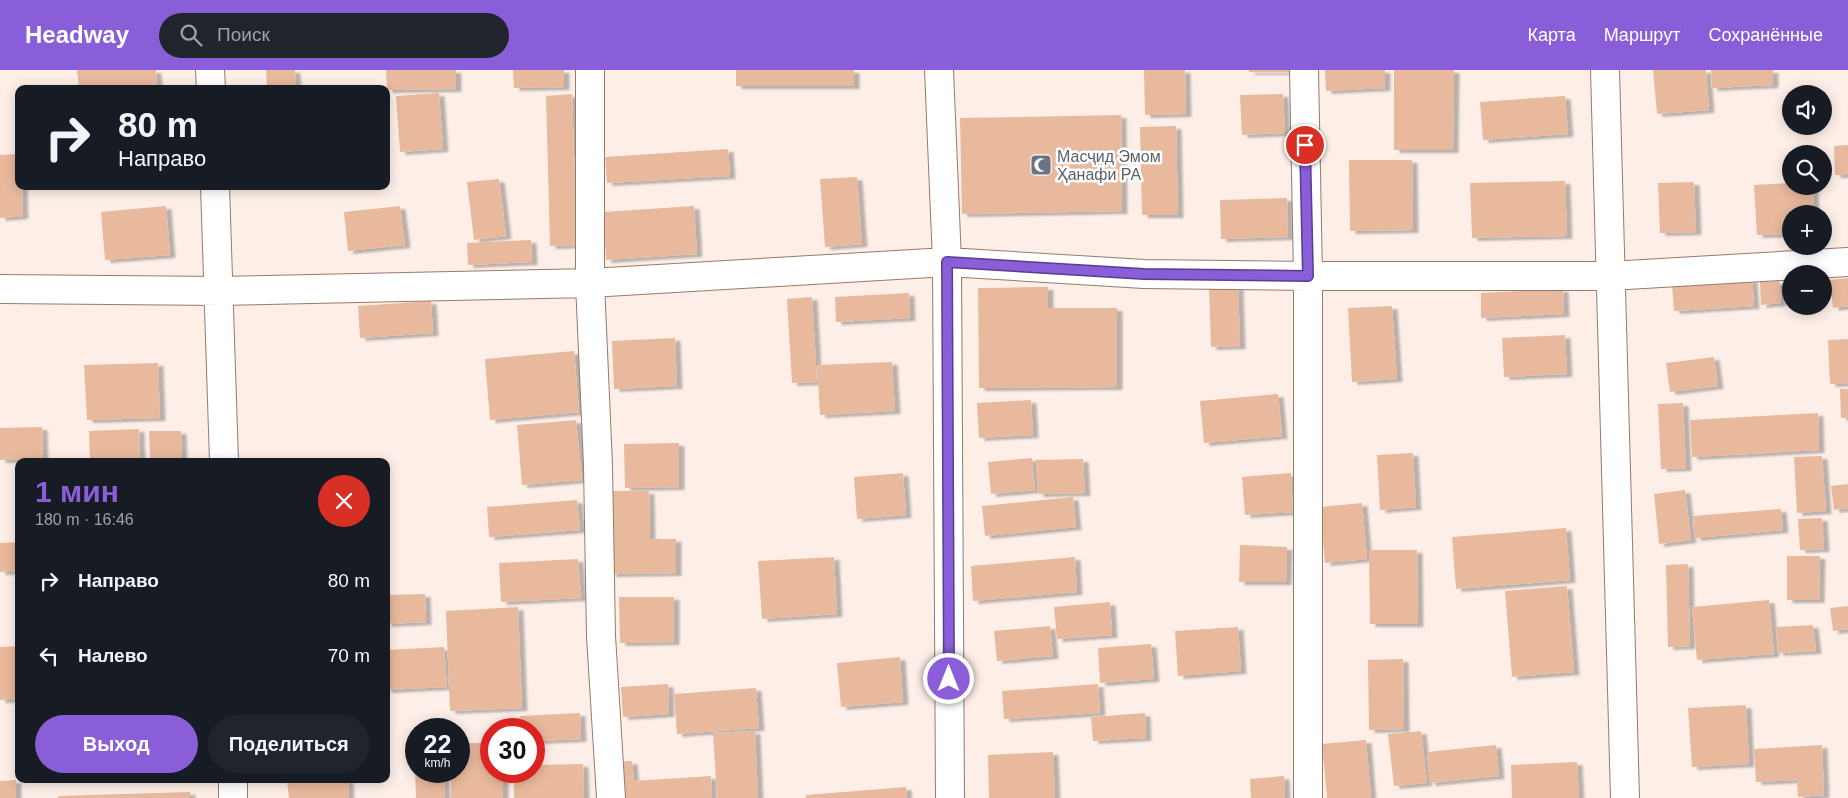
<!DOCTYPE html>
<html lang="ru">
<meta charset="utf-8">
<style>
body{margin:0;font-family:Arial,sans-serif;background:#20242c;color:#f1f3f6;height:100vh;display:flex;flex-direction:column;font-size:19px;white-space:nowrap}
*{box-sizing:border-box;margin:0}
p{font-size:16px;color:#9ea1a6}
.icon{flex:none;width:28px;height:28px;fill:none;stroke:currentColor;stroke-width:2;stroke-linecap:round;stroke-linejoin:round}
.map{position:relative;flex:1;overflow:hidden}
.side{position:absolute;left:15px;top:388px;width:375px;height:325px;display:flex;flex-direction:column;background:#171b24;border-radius:10px;box-shadow:0 2px 12px #0003}
.side>*{flex:none}
.top-card{position:absolute;left:15px;top:15px;width:375px;height:105px;border-radius:10px;box-shadow:0 2px 12px #0003;background:#171b24;color:#f1f3f6;overflow:hidden}
.controls{position:absolute;left:1782px;top:15px;display:grid;gap:10px}
.controls a{display:grid;place-items:center;width:50px;height:50px;border-radius:50%;background:#171b24;box-shadow:0 2px 12px #0003;font-size:25px}
.speed{position:absolute;left:405px;top:648px;display:flex;gap:10px;font-size:25px;font-weight:700;text-align:center}
.speed>*{display:grid;place-content:center;width:65px;height:65px;border-radius:50%;background:#171b24;box-shadow:0 2px 12px #0003;line-height:1}
.speed small{font-size:12px;font-weight:400}
.speed .limit{border:8px solid #d22;background:#fff;color:#111}
.pin{position:absolute;display:grid;place-items:center;width:42px;height:42px;color:#fff;margin:-21px;border:2px solid #fff;border-radius:50%;box-shadow:0 1px 5px #0007}
.me{position:absolute;width:55px;margin:-28px;rotate:0deg;stroke-linejoin:round;filter:drop-shadow(0 0 4px #0008)}
.turn{display:flex;align-items:center;gap:18px;height:105px;padding:0 20px;font-size:22px}
.turn .icon{width:65px;height:65px;stroke-width:2.5}
.turn b{display:block;font-size:35px;line-height:42px}
.round{display:grid;place-items:center;flex:none;width:52px;height:52px;border-radius:26px;background:#20242c}
.overview{display:flex;align-items:center;justify-content:space-between;height:85px;padding:0 20px}
h1{font-size:30px;font-weight:800;line-height:38px;color:#8a5ed8}
.cta{display:flex;gap:10px;margin-top:auto;padding:10px 20px}
.cta a{flex:1;height:58px;border-radius:30px;background:#8a5ed8;color:#fff;font-size:20px;font-weight:800;line-height:58px;text-align:center}
.cta a+a{background:#20242c;color:#f1f3f6}
ul{padding:0;list-style:none}
li{display:flex;align-items:center;gap:15px;height:75px;padding:0 20px}
li div{flex:1}
li b{display:block;font-size:19px}
li em{font-style:normal}
header{display:flex;align-items:center;gap:30px;box-sizing:border-box;height:70px;padding:0 25px;background:#8a5ed8;color:#fff}
header strong{font-size:24px}
nav{display:flex;gap:28px;margin-inline-start:auto;font-size:18px}
.search{width:350px;height:45px;background:#20242c;display:flex;align-items:center;gap:12px;box-sizing:border-box;padding:0 18px;border-radius:28px;color:#9ea1a6;font-size:19px}
.map>svg:first-child{display:block}
</style>
<header>
<strong>Headway</strong>
<div class="search"><svg class="icon" aria-label="search" viewBox="0 0 24 24"><circle cx="10" cy="10" r="6"/><path d="M15 15l6 6"/></svg>Поиск</div>
<nav><a>Карта</a><a>Маршрут</a><a>Сохранённые</a></nav>
</header>
<div class="map">
<svg width="1848" height="728" viewBox="0 0 1848 728">
<defs>
<filter id="shadow"><feDropShadow dx="5.5" dy="3" stdDeviation="1" flood-color="#0004"/></filter>
</defs>
<rect width="100%" height="100%" fill="#fdefe8"/>
<path fill="#e9b99d" filter="url(#shadow)" d="M 77,0 L 156,0 L 157,19 L 79,19 Z
M 266,0 L 295,0 L 296,15 L 267,18 Z
M 386,0 L 456,0 L 456,19 L 387,20 Z
M 513,0 L 564,0 L 564,17 L 514,18 Z
M 736,0 L 854,0 L 854,16 L 736,16 Z
M 1144,0 L 1185,0 L 1186,44 L 1145,45 Z
M 1249,0 L 1299,0 L 1299,2 L 1249,2 Z
M 1325,0 L 1385,0 L 1385,18 L 1326,21 Z
M 1394,0 L 1454,0 L 1453,80 L 1394,80 Z
M 1653,0 L 1706,0 L 1709,40 L 1657,44 Z
M 1711,0 L 1773,0 L 1773,15 L 1712,18 Z
M 439,23 L 443,79 L 400,82 L 396,26 Z
M 572,24 L 577,175 L 550,176 L 546,26 Z
M 1283,24 L 1285,63 L 1242,65 L 1240,25 Z
M 1565,26 L 1568,64 L 1483,70 L 1480,32 Z
M 1121,45 L 1122,141 L 962,144 L 960,48 Z
M 1176,56 L 1178,145 L 1142,145 L 1140,57 Z
M 1848,75 L 1848,105 L 1835,105 L 1834,76 Z
M 728,79 L 730,106 L 607,113 L 605,87 Z
M 19,84 L 19,116 L 22,116 L 23,146 L 0,148 L 0,85 Z
M 1349,90 L 1412,90 L 1413,160 L 1350,161 Z
M 857,107 L 862,174 L 825,177 L 820,109 Z
M 499,109 L 506,166 L 474,170 L 467,112 Z
M 1565,111 L 1567,166 L 1472,168 L 1470,113 Z
M 1694,112 L 1696,162 L 1660,163 L 1658,113 Z
M 1791,113 L 1791,116 L 1813,116 L 1814,144 L 1791,144 L 1791,164 L 1757,165 L 1754,115 Z
M 1287,128 L 1288,167 L 1221,169 L 1220,130 Z
M 166,136 L 170,185 L 105,190 L 101,142 Z
M 400,136 L 405,175 L 348,181 L 344,142 Z
M 694,136 L 697,184 L 606,190 L 603,142 Z
M 531,170 L 532,192 L 468,195 L 467,173 Z
M 1848,208 L 1848,236 L 1833,238 L 1830,210 Z
M 1752,209 L 1754,236 L 1674,241 L 1672,214 Z
M 1779,211 L 1781,233 L 1761,235 L 1760,212 Z
M 1238,216 L 1240,276 L 1211,277 L 1209,217 Z
M 1048,217 L 1048,238 L 1117,238 L 1117,317 L 979,318 L 978,218 Z
M 1563,219 L 1564,244 L 1481,248 L 1481,223 Z
M 909,223 L 910,248 L 836,252 L 835,227 Z
M 812,227 L 817,312 L 792,313 L 787,229 Z
M 431,231 L 433,263 L 360,268 L 358,236 Z
M 1392,236 L 1397,309 L 1352,312 L 1348,238 Z
M 1565,265 L 1567,304 L 1504,307 L 1502,268 Z
M 675,268 L 677,316 L 614,319 L 612,271 Z
M 1848,269 L 1848,313 L 1830,314 L 1828,270 Z
M 574,281 L 579,342 L 490,350 L 485,289 Z
M 1714,287 L 1718,316 L 1670,322 L 1666,293 Z
M 892,292 L 895,341 L 820,345 L 817,295 Z
M 158,293 L 160,348 L 87,350 L 84,295 Z
M 1840,319 L 1848,319 L 1848,348 L 1841,348 Z
M 1278,324 L 1282,366 L 1204,373 L 1200,331 Z
M 1031,330 L 1033,365 L 979,368 L 977,333 Z
M 1683,333 L 1686,398 L 1661,399 L 1658,334 Z
M 1818,343 L 1819,380 L 1692,387 L 1690,350 Z
M 576,350 L 582,410 L 522,415 L 517,355 Z
M 42,357 L 43,389 L 0,390 L 0,358 Z
M 139,359 L 140,391 L 90,391 L 89,361 Z
M 149,361 L 181,361 L 182,391 L 150,391 Z
M 679,373 L 679,417 L 625,418 L 624,374 Z
M 1413,383 L 1416,437 L 1380,440 L 1377,385 Z
M 1822,386 L 1826,441 L 1797,443 L 1794,387 Z
M 1032,388 L 1035,420 L 991,424 L 988,392 Z
M 1083,389 L 1085,423 L 1038,424 L 1036,390 Z
M 903,403 L 906,445 L 857,449 L 854,407 Z
M 1291,403 L 1293,442 L 1245,445 L 1242,407 Z
M 1848,414 L 1848,438 L 1834,440 L 1831,416 Z
M 1685,420 L 1691,470 L 1659,474 L 1654,424 Z
M 611,421 L 649,421 L 650,469 L 676,469 L 676,503 L 611,504 Z
M 1073,427 L 1076,457 L 985,466 L 982,436 Z
M 577,430 L 580,460 L 489,467 L 487,437 Z
M 1362,433 L 1367,489 L 1325,493 L 1320,437 Z
M 1781,439 L 1783,460 L 1695,468 L 1693,446 Z
M 1822,448 L 1824,479 L 1800,480 L 1798,449 Z
M 1566,458 L 1570,510 L 1456,519 L 1452,467 Z
M 19,472 L 19,501 L 0,502 L 0,473 Z
M 1240,475 L 1287,477 L 1286,512 L 1239,512 Z
M 1369,480 L 1417,480 L 1418,554 L 1370,554 Z
M 1787,486 L 1820,486 L 1819,530 L 1787,530 Z
M 834,487 L 837,544 L 762,549 L 758,491 Z
M 1075,487 L 1077,522 L 973,531 L 971,496 Z
M 578,489 L 581,528 L 501,532 L 499,493 Z
M 1688,494 L 1690,576 L 1668,577 L 1666,495 Z
M 1567,516 L 1574,602 L 1512,607 L 1505,521 Z
M 425,524 L 426,552 L 386,554 L 386,525 Z
M 619,527 L 674,527 L 674,572 L 620,573 Z
M 1769,530 L 1774,584 L 1697,590 L 1692,537 Z
M 1110,532 L 1112,565 L 1057,569 L 1054,537 Z
M 1848,536 L 1848,559 L 1833,561 L 1830,538 Z
M 518,537 L 522,638 L 450,641 L 446,541 Z
M 1813,555 L 1816,581 L 1778,583 L 1776,557 Z
M 1050,556 L 1053,586 L 997,591 L 994,561 Z
M 1238,557 L 1241,601 L 1178,606 L 1175,561 Z
M 1151,574 L 1154,609 L 1100,613 L 1098,578 Z
M 19,576 L 19,629 L 0,630 L 0,577 Z
M 444,577 L 447,617 L 386,620 L 386,580 Z
M 900,587 L 903,632 L 841,637 L 837,593 Z
M 1403,589 L 1404,659 L 1369,660 L 1368,590 Z
M 668,614 L 669,644 L 623,647 L 621,617 Z
M 1098,614 L 1100,643 L 1004,649 L 1002,621 Z
M 756,618 L 759,658 L 677,664 L 674,624 Z
M 1746,635 L 1749,694 L 1692,697 L 1688,638 Z
M 580,643 L 581,669 L 534,671 L 534,659 L 521,659 L 520,646 Z
M 1145,643 L 1146,668 L 1093,671 L 1091,647 Z
M 755,661 L 758,728 L 717,728 L 713,663 Z
M 1421,661 L 1427,713 L 1394,716 L 1388,664 Z
M 1366,670 L 1371,728 L 1327,728 L 1322,674 Z
M 459,673 L 491,673 L 491,701 L 503,701 L 503,728 L 451,728 L 451,701 L 459,701 Z
M 1496,675 L 1499,706 L 1430,713 L 1427,682 Z
M 1822,675 L 1824,725 L 1798,727 L 1797,710 L 1756,712 L 1754,679 Z
M 1053,682 L 1055,728 L 989,728 L 988,685 Z
M 632,691 L 634,711 L 711,706 L 712,728 L 616,728 L 614,692 Z
M 1577,692 L 1579,728 L 1512,728 L 1511,695 Z
M 583,694 L 584,728 L 514,728 L 514,701 L 534,701 L 534,695 Z
M 415,701 L 444,701 L 445,728 L 416,728 Z
M 1284,706 L 1285,728 L 1251,728 L 1250,709 Z
M 310,709 L 348,709 L 349,728 L 289,728 L 287,711 Z
M 16,710 L 16,728 L 0,728 L 0,711 Z
M 906,717 L 907,728 L 806,728 L 806,725 Z
M 190,722 L 190,728 L 58,728 L 58,726 Z"/>
<g fill="none" stroke-linecap="round" stroke-linejoin="round">
<g stroke="#987a69" stroke-width="30">
<path id="minor" d="M 210,0 L 211,19
M 590,0 L 590,213 L 598,395 L 601,566 L 611,728
M 939,0 L 947,192 L 950,728
M 1304,0 L 1308,206 L 1308,728
M 1605,0 L 1625,728
M 215,116 L 224,391
M 0,219 L 220,221 L 590,213 L 947,192 L 1144,204 L 1308,206 L 1610,206 L 1848,192
M 233,709 L 233,728"/>
</g>
<use href="#minor" stroke="#fff" stroke-width="28"/>
</g>
<g fill="none" stroke-linecap="round" stroke-linejoin="round">
<g stroke="#5a3d8c" stroke-width="12">
<path id="route" d="M 949,609 L 947,192 L 1144,204 L 1308,206 L 1305,75"/>
</g>
<use href="#route" stroke="#8a5ed8" stroke-width="9"/>
</g>
<defs>
<g id="mosque-square" transform="scale(1.125)"><rect x="-9" y="-9" width="18" height="18" rx="4" fill="#6b7280" stroke="#fff"/><path d="M3.5-4.9A6 6 0 1 0 3.5 4.9A5 5 0 1 1 3.5-4.9Z" fill="#fff"/></g>
</defs>
<g fill-rule="evenodd">
<use href="#mosque-square" x="1041" y="95"/>
</g>
<g text-anchor="middle" stroke-width="5" stroke-linejoin="round" paint-order="stroke">
<g font-size="16" fill="#5b616d" stroke="#fff" text-anchor="start">
<text x="1057" y="92">Масҷид Эмом<tspan x="1057" dy="18">Ҳанафи РА</tspan></text>
</g>
</g>
</svg>
<div class="controls">
<a><svg class="icon" aria-label="sound" viewBox="0 0 24 24"><path d="M4 9h4l5-4v14l-5-4H4zM17 9q2 3 0 6"/></svg></a>
<a><svg class="icon" aria-label="search" viewBox="0 0 24 24"><circle cx="10" cy="10" r="6"/><path d="M15 15l6 6"/></svg></a>
<a>+</a>
<a>−</a>
</div>
<div class="speed"><div>22<small>km/h</small></div><div class="limit">30</div></div>
<div class="pin" style="left:1305px;top:75px;background:#d93025"><svg class="icon" aria-label="arrive" viewBox="0 0 24 24"><path d="M6 21V4h12l-3 4 3 4H6"/></svg></div>
<svg class="me" style="left:949px;top:609px" viewBox="-20 -20 40 40"><circle r="17" fill="#8a5ed8" stroke="#fff" stroke-width="3"/><path d="M0-11L8 9 0 5-8 9z" fill="#fff"/></svg>
<div class="top-card">
<div class="turn"><svg class="icon" aria-label="right" viewBox="0 0 24 24"><path d="M7 20v-9h11M14 6l5 5-5 5"/></svg><div><b>80 m</b>Направо</div></div>
</div>
<section class="side">
<div class="overview"><div><h1>1 мин</h1><p>180 m · 16:46</p></div><a class="round" style="background:#d93025;color:#fff"><svg class="icon" aria-label="close" viewBox="0 0 24 24"><path d="M6 6l12 12M18 6L6 18"/></svg></a></div>
<ul>
<li><svg class="icon" aria-label="right" viewBox="0 0 24 24"><path d="M7 20v-9h11M14 6l5 5-5 5"/></svg><div><b>Направо</b></div><em>80 m</em></li>
<li><svg class="icon" aria-label="left" viewBox="0 0 24 24"><path d="M17 20v-9H6M10 6l-5 5 5 5"/></svg><div><b>Налево</b></div><em>70 m</em></li>
</ul>
<div class="cta"><a>Выход</a><a>Поделиться</a></div>
</section>
</div>
